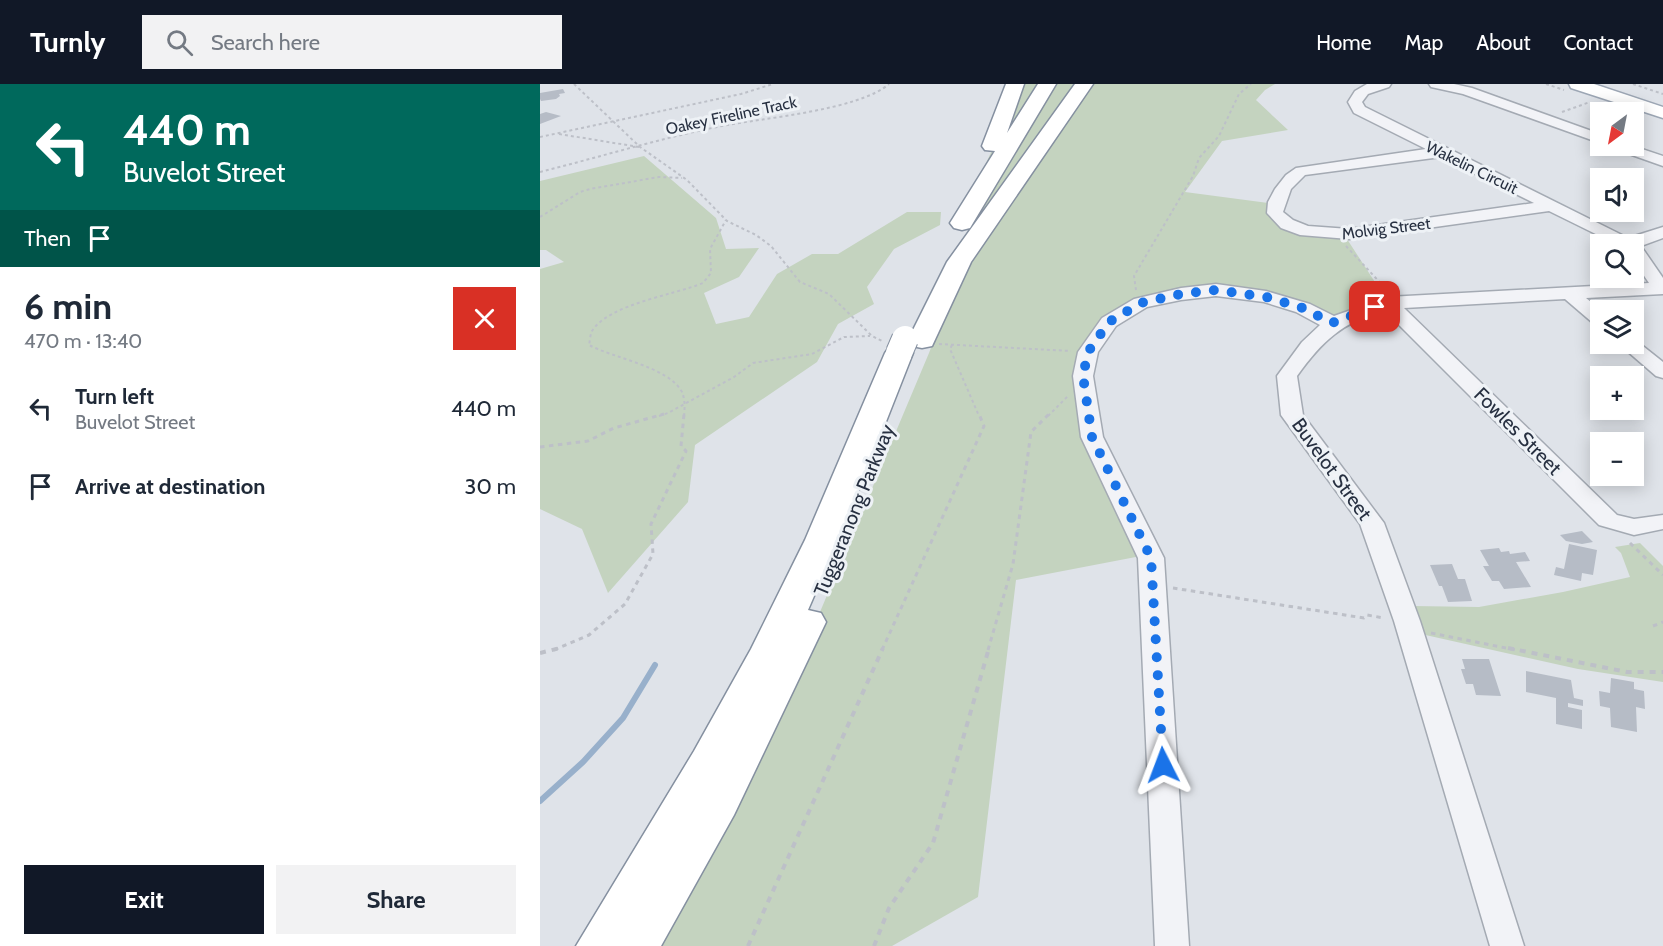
<!DOCTYPE html>
<meta charset="utf-8">
<style>
body{margin:0;font-family:Cabin,sans-serif;background:#f2f2f3;color:#1f2937;height:100vh;display:flex;flex-direction:column;font-size:22px;white-space:nowrap}
*{box-sizing:border-box;margin:0}
p{font-size:20px;color:#747a83}
.icon{flex:none;width:33px;height:33px;fill:none;stroke:currentColor;stroke-width:2;stroke-linecap:round;stroke-linejoin:round}
.map{position:relative;flex:1;overflow:hidden}
.details{display:flex;flex-direction:column;background:#fff;width:540px}
.details>*{flex:none}
.guide{background:#00695c;color:#fff;overflow:hidden}
.needle{width:39px;rotate:212deg}
.tools{position:absolute;left:1050px;top:18px;display:grid;gap:12px}
.tools a{display:grid;place-items:center;width:54px;height:54px;border-radius:0px;background:#fff;box-shadow:0 3px 15px #0003;font-size:30px}
.pin{position:absolute;display:grid;place-items:center;width:51px;height:51px;color:#fff;margin:-26px;border-radius:12px;box-shadow:0 3px 9px #0006}
.me{position:absolute;width:66px;margin:-33px;rotate:357deg;stroke-linejoin:round;filter:drop-shadow(0 0 4px #0008)}
.turn{display:flex;align-items:center;gap:21px;height:126px;padding:0 24px;font-size:27px}
.turn .icon{width:78px;height:78px;stroke-width:2.5}
.turn b{display:block;font-size:42px;line-height:51px}
.then{display:flex;align-items:center;height:57px;padding:0 24px;background:#0003;gap:12px;font-size:22px}
.round{display:grid;place-items:center;flex:none;width:63px;height:63px;border-radius:0px;background:#f2f2f3}
.summary{display:flex;align-items:center;justify-content:space-between;height:102px;padding:0 24px}
h1{font-size:36px;font-weight:700;line-height:45px}
.button{display:flex;gap:12px;margin-top:auto;padding:12px 24px}
.button a{flex:1;height:69px;border-radius:0px;background:#111827;color:#fff;font-size:24px;font-weight:700;line-height:69px;text-align:center}
.button a+a{background:#f2f2f3;color:#1f2937}
ul{padding:0;list-style:none}
li{display:flex;align-items:center;gap:18px;height:78px;padding:0 24px}
li div{flex:1}
li b{display:block;font-size:22px}
li em{font-style:normal}
header{display:flex;align-items:center;gap:36px;box-sizing:border-box;height:84px;padding:0 30px;background:#111827;color:#fff}
header strong{font-size:28px}
nav{display:flex;gap:33px;margin-inline-start:auto;font-size:21px}
.search{width:420px;height:54px;background:#f2f2f3;display:flex;align-items:center;gap:15px;box-sizing:border-box;padding:0 21px;border-radius:0px;color:#747a83;font-size:22px}
main{display:flex;flex:1;min-height:0}
.map>svg:first-child{display:block}
</style>
<header>
<strong>Turnly</strong>
<div class="search"><svg class="icon" aria-label="search" viewBox="0 0 24 24"><circle cx="10" cy="10" r="6"/><path d="M15 15l6 6"/></svg>Search here</div>
<nav><a>Home</a><a>Map</a><a>About</a><a>Contact</a></nav>
</header>
<main>
<section class="details">
<div class="guide">
<div class="turn"><svg class="icon" aria-label="left" viewBox="0 0 24 24"><path d="M17 20v-9H6M10 6l-5 5 5 5"/></svg><div><b>440 m</b>Buvelot Street</div></div>
<div class="then">Then<svg class="icon" aria-label="arrive" viewBox="0 0 24 24"><path d="M6 21V4h12l-3 4 3 4H6"/></svg></div>
</div>
<div class="summary"><div><h1>6 min</h1><p>470 m · 13:40</p></div><a class="round" style="background:#d93025;color:#fff"><svg class="icon" aria-label="close" viewBox="0 0 24 24"><path d="M6 6l12 12M18 6L6 18"/></svg></a></div>
<ul>
<li><svg class="icon" aria-label="left" viewBox="0 0 24 24"><path d="M17 20v-9H6M10 6l-5 5 5 5"/></svg><div><b>Turn left</b><p>Buvelot Street</p></div><em>440 m</em></li>
<li><svg class="icon" aria-label="arrive" viewBox="0 0 24 24"><path d="M6 21V4h12l-3 4 3 4H6"/></svg><div><b>Arrive at destination</b></div><em>30 m</em></li>
</ul>
<div class="button"><a>Exit</a><a>Share</a></div>
</section>
<div class="map">
<svg width="1123" height="862" viewBox="0 0 1123 862">
<rect width="100%" height="100%" fill="#dfe3e9"/>
<path fill="#c4d3bf" d="M 479,0 L 735,0 L 725,6 L 716,16 L 748,46 L 682,57 L 645,108 L 735,120 L 745,138 L 805,152 L 844,212 L 821,223 L 788,233 L 727,211 L 639,208 L 567,237 L 537,293 L 601,472 L 476,496 L 438,813 L 352,862 L 96,862 L 248,604 L 389,269 L 425,174 L 434,105 L 467,34 Z
M 104,72 L 176,134 L 186,165 L 219,164 L 199,193 L 164,209 L 176,240 L 209,233 L 237,190 L 272,170 L 298,170 L 367,128 L 401,128 L 400,141 L 354,165 L 327,203 L 334,220 L 298,240 L 277,278 L 155,361 L 148,418 L 68,509 L 42,445 L 0,425 L 0,185 L 24,178 L 6,166 L 0,166 L 0,97 Z
M 1100,459 L 1123,482 L 1123,598 L 1038,585 L 881,550 L 873,522 L 939,523 L 1023,508 L 1090,493 L 1081,469 L 1075,463 Z"/>
<g fill="none" stroke-linecap="round" stroke-linejoin="round">
<path stroke="#98b0cb" stroke-width="6" d="M 0,717 L 43,678 L 83,634 L 115,581"/>
</g>
<path fill="#b6bcc6" d="M 23,5 L 25,9 L 19,10 L 20,12 L 16,15 L 1,17 L 0,15 L 0,9 Z
M 6,28 L 21,32 L 0,40 L 0,30 Z
M 1042,447 L 1053,458 L 1042,460 L 1026,457 L 1020,451 Z
M 1029,460 L 1057,466 L 1053,491 L 1042,489 L 1041,497 L 1014,491 L 1016,483 L 1024,485 Z
M 959,464 L 961,468 L 969,467 L 970,470 L 985,468 L 990,477 L 976,478 L 991,503 L 964,505 L 959,497 L 952,497 L 943,482 L 949,482 L 940,466 Z
M 912,480 L 918,495 L 925,495 L 932,517 L 908,518 L 902,502 L 899,502 L 890,481 Z
M 922,575 L 949,575 L 961,612 L 936,611 L 933,600 L 926,600 L 921,585 L 925,585 Z
M 986,587 L 1031,596 L 1034,614 L 1043,616 L 1043,622 L 1028,619 L 1028,623 L 1042,626 L 1042,645 L 1016,640 L 1016,614 L 986,608 Z
M 1071,594 L 1094,598 L 1094,605 L 1104,607 L 1105,625 L 1096,623 L 1097,648 L 1071,643 L 1070,624 L 1060,622 L 1059,607 L 1070,609 Z"/>
<g fill="none" stroke-linecap="round" stroke-linejoin="round">
<g stroke="#a4aab3" stroke-width="3">
<path id="minor" d="M 827,0 L 851,0 L 849,3 L 828,10 L 822,18 L 825,23 L 1088,154 L 1123,143 L 1123,154 L 1101,162 L 1123,194 L 1123,210 L 1046,214 L 1061,226 L 1060,241 L 1053,239 L 1025,215 L 864,224 L 1077,431 L 1094,435 L 1123,431 L 1123,445 L 1094,451 L 1059,441 L 844,226 C 802,239 783,256 757,292 L 763,331 L 844,439 L 880,537 L 984,862 L 950,862 L 854,537 L 820,440 L 741,331 L 737,292 L 762,258 L 780,241 L 756,228 L 724,218 L 676,212 L 641,216 L 607,223 L 576,242 L 558,268 L 553,292 L 563,353 L 624,474 L 649,862 L 615,862 L 598,474 L 541,353 L 533,292 L 538,268 L 562,234 L 594,215 L 641,204 L 676,200 L 726,207 L 770,220 L 794,232 L 848,213 L 1109,199 L 1094,177 L 1094,160 L 1076,160 L 1009,127 L 809,155 L 760,151 L 741,144 L 727,129 L 728,118 L 735,105 L 746,91 L 756,84 L 886,65 L 814,29 L 808,18 L 815,7 ZM 901,73 L 994,119 L 809,145 L 768,142 L 753,136 L 743,128 L 751,105 L 765,91 Z
M 889,0 L 914,0 L 932,4 L 1060,50 L 1060,59 L 923,10 L 891,3 Z
M 1073,62 L 1093,62 L 1123,72 L 1123,82 L 1075,65 Z
M 1094,255 L 1123,278 L 1123,294 L 1116,292 L 1079,260 L 1094,260 Z"/>
</g>
<g stroke="#9da7b5" stroke-width="3">
<path id="major" d="M 1029,0 L 1054,0 L 1123,23 L 1123,34 L 1031,4 Z"/>
</g>
<g stroke="#8590a0" stroke-width="3">
<path id="highway" d="M 466,0 L 484,0 L 467,49 L 498,0 L 516,0 L 430,144 L 422,146 L 414,144 L 410,139 L 455,67 L 445,66 L 442,62 Z
M 535,0 L 553,0 L 431,178 L 392,262 L 382,264 L 372,262 L 368,256 L 407,178 Z
M 359,261 L 369,263 L 373,269 L 314,419 L 268,526 L 281,529 L 286,538 L 194,731 L 121,862 L 36,862 L 154,667 L 211,565 L 265,456 L 345,269 L 349,263 Z"/>
</g>
<path stroke="#bdc0c8" stroke-width="2" stroke-dasharray="3 3" stroke-linecap="butt" d="M 34,0 L 100,63 L 147,96 L 187,137 L 216,151 L 231,162 L 260,198 L 289,210 L 332,252 L 342,257
M 1006,0 L 1024,6
M 1093,0 L 1123,10
M 1022,28 L 1050,18
M 19,50 L 99,63
M 0,53 L 201,10 L 233,0
M 0,88 C 60,73 121,54 182,42 C 223,34 319,26 349,0
M 0,133 L 40,108 L 50,105 L 119,93 L 142,94
M 806,162 L 847,206
M 596,206 L 594,192 L 653,92 L 659,74 L 679,52 L 699,10 L 711,0
M 399,260 L 531,267
M 412,261 L 410,265 L 439,332
M 119,332 L 128,329 L 194,293 L 213,279 L 272,270 L 304,253 L 330,252
M 144,332 C 145,324 145,315 142,308 C 129,283 73,274 49,261 C 50,257 50,251 52,247 C 69,220 134,211 163,199 L 171,189 L 170,165 L 186,136
M 508,332 L 529,311"/>
<path stroke="#bdc0c8" stroke-width="3" stroke-dasharray="4.5 4.5" stroke-linecap="butt" d="M 0,363 L 48,357 L 74,344 L 124,330
M 1090,459 L 1123,491
M 633,504 L 824,534 L 827,531 L 844,534
M 1113,542 L 1123,538
M 891,549 L 976,566
M 14,566 L 49,551 L 85,520 L 113,470 L 111,440 L 146,367 L 141,362 L 144,330
M 342,566 L 444,342 L 439,330
M 448,566 L 473,480 L 491,348 L 509,330"/>
<path stroke="#bdc0c8" stroke-width="4" stroke-dasharray="6 6" stroke-linecap="butt" d="M 968,564 L 1087,588 L 1123,588
M 0,569 L 20,564
M 208,862 L 343,564
M 334,862 L 349,824 L 393,759 L 449,564"/>
<use href="#minor" fill="#f2f3f7" fill-rule="evenodd"/>
<use href="#major" fill="#fff" fill-rule="evenodd"/>
<use href="#highway" fill="#fff" fill-rule="evenodd"/>
<g stroke="#8590a0" stroke-width="28" stroke-linecap="butt">
<path id="highway-bridge" d="M 359,269 L 365,255"/>
</g>
<use href="#highway-bridge" stroke="#fff" stroke-width="26"/>
</g>
<g fill="none" stroke-linecap="round" stroke-linejoin="round">
<path stroke="#1a73e8" stroke-width="10" stroke-dasharray="0 18" d="M 623,681 L 611,474 L 552,353 L 543,292 L 548,268 L 569,238 L 601,219 L 641,210 L 676,206 L 726,213 L 763,224 L 792,239 L 835,223"/>
</g>
<g text-anchor="middle" stroke-width="6" stroke-linejoin="round" paint-order="stroke">
<g font-size="16" fill="#273041" stroke="#eef2f6">
<text transform="translate(191 31) rotate(-12)" y="6">Oakey Fireline Track</text>
<text transform="translate(932 83) rotate(26)" y="6">Wakelin Circuit</text>
<text transform="translate(846 144) rotate(-7)" y="6">Molvig Street</text>
</g>
<g font-size="20" fill="#273041" stroke="#eef2f6">
<text transform="translate(978 347) rotate(45)" y="7">Fowles Street</text>
<text transform="translate(792 385) rotate(54)" y="7">Buvelot Street</text>
<text transform="translate(314 426) rotate(-68)" y="7">Tuggeranong Parkway</text>
</g>
</g>
</svg>
<div class="tools">
<a><svg class="needle" viewBox="-14 -14 28 28"><path d="M0-13l5 13h-10z" fill="#e53935"/><path d="M0 13l5-13h-10z" fill="#747a83"/></svg></a>
<a><svg class="icon" aria-label="sound" viewBox="0 0 24 24"><path d="M4 9h4l5-4v14l-5-4H4zM17 9q2 3 0 6"/></svg></a>
<a><svg class="icon" aria-label="search" viewBox="0 0 24 24"><circle cx="10" cy="10" r="6"/><path d="M15 15l6 6"/></svg></a>
<a><svg class="icon" aria-label="layers" viewBox="0 0 24 24"><path d="M12 4l9 5-9 5-9-5zM3 14l9 5 9-5"/></svg></a>
<a>+</a>
<a>−</a>
</div>
<div class="pin" style="left:835px;top:223px;background:#d93025"><svg class="icon" aria-label="arrive" viewBox="0 0 24 24"><path d="M6 21V4h12l-3 4 3 4H6"/></svg></div>
<svg class="me" style="left:623px;top:681px" viewBox="-20 -20 40 40"><path d="M0-17L14 15 0 8-14 15z" fill="#1a73e8" stroke="#fff" stroke-width="4"/></svg>
</div>
</main>
